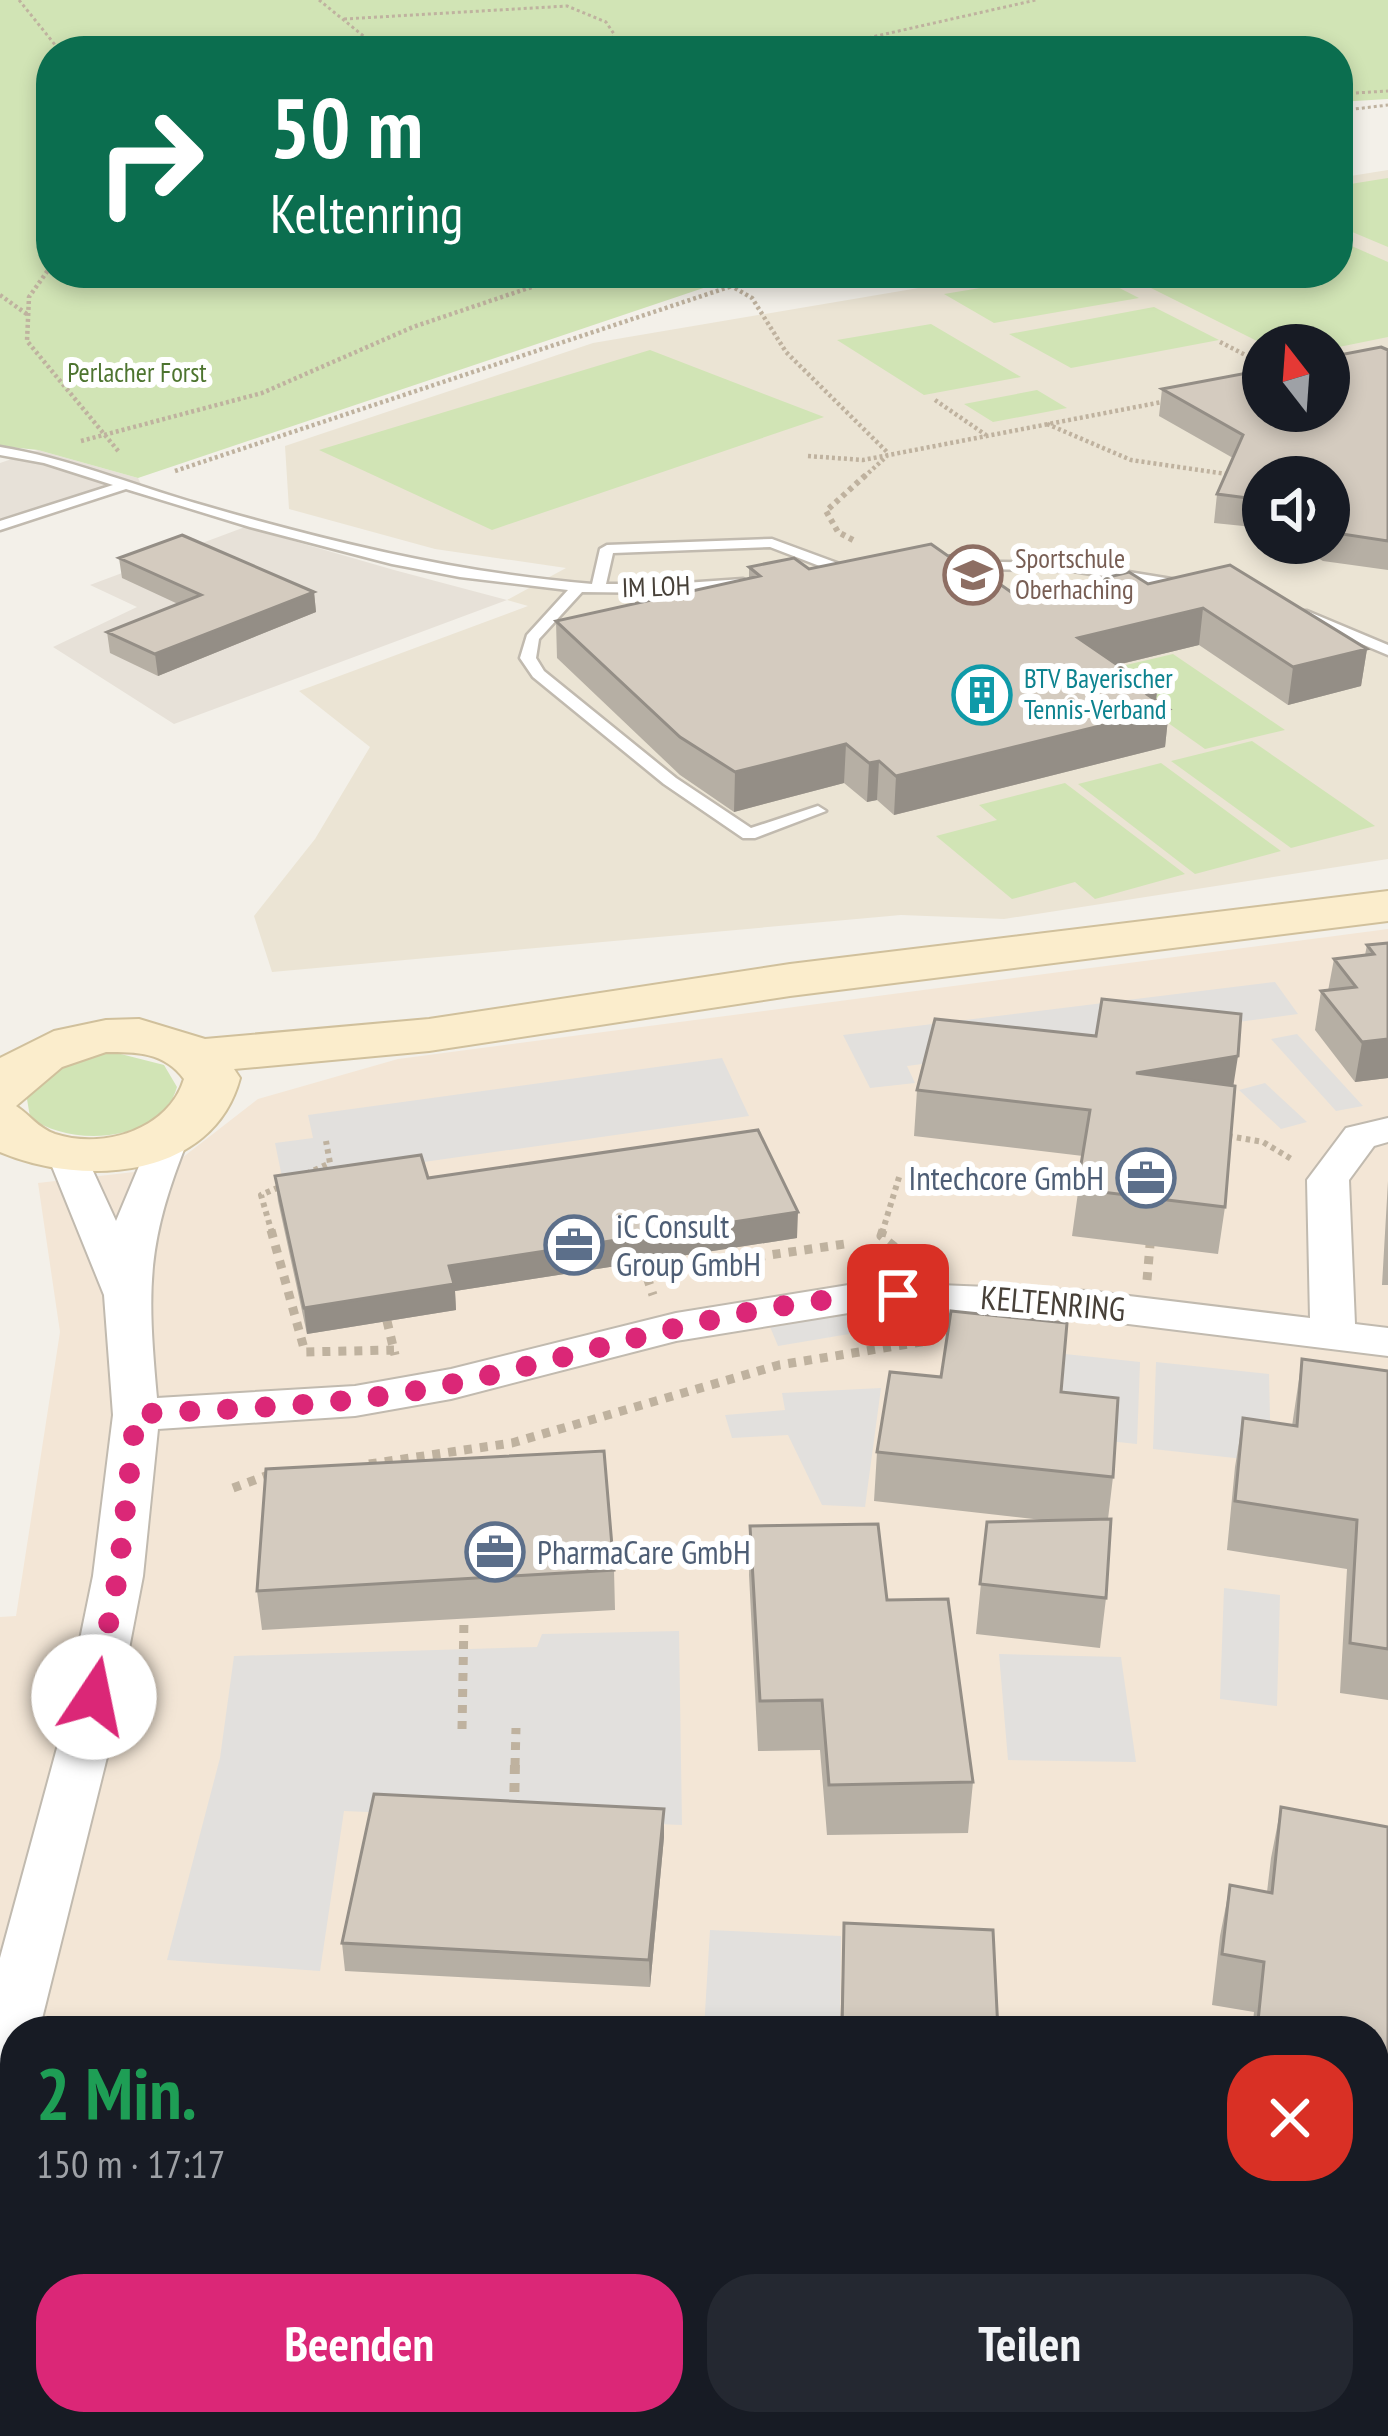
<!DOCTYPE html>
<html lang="de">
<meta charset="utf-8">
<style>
body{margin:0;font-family:"PT Sans Narrow",sans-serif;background:#242831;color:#f1f3f6;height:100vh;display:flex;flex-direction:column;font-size:45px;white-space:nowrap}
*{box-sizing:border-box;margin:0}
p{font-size:39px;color:#9ea1a6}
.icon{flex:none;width:66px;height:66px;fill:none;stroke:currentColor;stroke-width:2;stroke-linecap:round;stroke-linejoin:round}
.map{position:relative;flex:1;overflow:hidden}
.sheet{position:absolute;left:0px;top:2016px;width:1389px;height:420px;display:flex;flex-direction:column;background:#171b24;border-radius:48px 48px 0 0;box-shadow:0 6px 18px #0003}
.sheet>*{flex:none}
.guide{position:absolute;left:36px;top:36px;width:1317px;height:252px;border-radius:48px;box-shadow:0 6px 18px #0003;background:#0b6e4f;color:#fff;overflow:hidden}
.needle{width:78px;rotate:343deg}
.controls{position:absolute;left:1242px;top:324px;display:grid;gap:24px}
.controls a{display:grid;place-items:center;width:108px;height:108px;border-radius:50%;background:#171b24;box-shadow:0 6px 18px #0003;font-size:60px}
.pin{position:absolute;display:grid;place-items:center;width:102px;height:102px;color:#fff;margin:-51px;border-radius:24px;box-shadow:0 6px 18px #0006}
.me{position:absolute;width:132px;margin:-66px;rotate:11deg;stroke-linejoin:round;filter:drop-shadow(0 0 9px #0008)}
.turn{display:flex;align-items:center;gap:42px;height:252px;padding:0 36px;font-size:54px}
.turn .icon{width:156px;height:156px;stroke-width:2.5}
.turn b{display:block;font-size:84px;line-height:102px}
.round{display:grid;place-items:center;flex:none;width:126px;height:126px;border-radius:48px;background:#242831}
.overview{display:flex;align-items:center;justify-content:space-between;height:204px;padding:0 36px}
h1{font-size:72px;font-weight:700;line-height:90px;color:#1e9e55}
.action{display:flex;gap:24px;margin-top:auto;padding:24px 36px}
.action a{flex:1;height:138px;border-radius:48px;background:#db2777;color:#fff;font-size:48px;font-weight:700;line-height:138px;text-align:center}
.action a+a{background:#242831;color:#f1f3f6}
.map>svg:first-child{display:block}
</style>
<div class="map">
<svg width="1388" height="2436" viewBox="0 0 1388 2436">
<rect width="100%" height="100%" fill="#f3f0e9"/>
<path fill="#e7e1d8" d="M 38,450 L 138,478 L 141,484 L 0,531 L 0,463 Z
M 245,527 L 394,570 L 507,600 L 174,724 L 53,647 L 137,607 L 90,585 Z"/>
<path fill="#f3e6d6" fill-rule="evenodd" d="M 1388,929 L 1388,2436 L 0,2436 L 0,1617 L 16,1616 L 60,1332 L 38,1183 L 169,1168 L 258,1099 L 398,1059 ZM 15,2031 L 1374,2031 L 1374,2421 L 15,2421 Z"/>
<path fill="#ebe4d4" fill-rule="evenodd" d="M 1388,170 L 1388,859 L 1004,919 L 901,915 L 272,972 L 254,916 L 315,839 L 370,747 L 299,691 L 528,606 L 507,600 L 566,568 L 435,549 L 289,509 L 285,446 L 593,343 L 1007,273 L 1338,273 L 1338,178 ZM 1263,345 L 1329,345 L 1329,411 L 1263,411 ZM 1263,477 L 1329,477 L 1329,543 L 1263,543 Z"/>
<path fill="#d1e4b5" d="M 0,0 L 1388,0 L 1388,99 L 1338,102 L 1338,51 L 51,51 L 51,273 L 748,273 L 138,478 L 38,450 L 0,446 Z
M 1388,178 L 1388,247 L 1338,226 L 1338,186 Z
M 1338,240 L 1388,262 L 1388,337 L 1329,349 L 1265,345 L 1121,273 L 1338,273 Z
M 1071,273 L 1090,273 L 1139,298 L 994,323 L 944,294 Z
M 1154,307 L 1219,340 L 1071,368 L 1009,334 Z
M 931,324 L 1021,377 L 924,395 L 837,340 Z
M 650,350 L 824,417 L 492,530 L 319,450 Z
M 1037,390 L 1067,408 L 993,422 L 964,404 Z
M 1173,654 L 1285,730 L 1205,749 L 1096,672 Z
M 1252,741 L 1375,826 L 1291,848 L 1171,761 Z
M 1161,763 L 1281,851 L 1195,874 L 1078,784 Z
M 1065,783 L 1185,874 L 1095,899 L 1075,882 L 1012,899 L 936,836 L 997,820 L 979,805 Z
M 109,1051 L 164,1065 L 177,1087 C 162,1143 69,1148 30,1117 L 26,1093 C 41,1068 81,1055 109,1051 Z"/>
<path fill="#e2e0dd" d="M 1275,982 L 1298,1014 L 907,1066 L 915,1083 L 870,1088 L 843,1035 Z
M 1297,1034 L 1363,1106 L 1336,1111 L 1271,1039 Z
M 722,1058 L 749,1116 L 283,1182 L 275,1143 L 313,1138 L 308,1115 Z
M 1265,1083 L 1307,1122 L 1281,1129 L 1239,1090 Z
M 844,1310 L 855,1333 L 778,1346 L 768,1322 Z
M 1065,1354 L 1140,1362 L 1137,1444 L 1060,1436 Z
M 1156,1362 L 1269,1374 L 1271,1462 L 1153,1449 Z
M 881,1388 L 865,1507 L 822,1505 L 788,1435 L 732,1438 L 725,1415 L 785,1410 L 782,1393 Z
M 1224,1588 L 1280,1595 L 1277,1706 L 1220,1699 Z
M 679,1631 L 682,1825 L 344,1811 L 320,1971 L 167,1960 L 220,1758 L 234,1656 L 537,1647 L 542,1634 Z
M 999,1654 L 1121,1657 L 1136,1762 L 1008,1760 Z
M 710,1930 L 841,1936 L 840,2031 L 704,2029 Z
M 450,2421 L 878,2421 L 876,2436 L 485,2436 Z"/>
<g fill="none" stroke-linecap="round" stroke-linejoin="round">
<g stroke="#c1baaf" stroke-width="5">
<path id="lane" d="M 0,447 C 67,458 130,484 195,503 C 326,541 456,573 592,584 L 600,549 L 607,545 L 772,539 L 848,567 L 848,573 L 838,573 L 770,547 L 613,553 L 606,584 L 670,584 L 743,579 L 750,583 L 743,587 L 670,593 L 582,592 L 539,639 L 536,658 L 544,671 L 676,778 L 751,828 L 818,806 L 826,811 L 755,838 L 743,838 L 664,784 L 533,677 L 520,658 L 527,635 L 568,590 L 460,577 L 392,564 L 250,527 L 126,489 L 0,530 L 0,521 L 113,485 L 44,463 L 0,455 Z
M 936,561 L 1073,563 L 1190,582 L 1197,586 L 1190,590 L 1073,571 L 941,568 L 936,567 Z
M 1297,611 L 1307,611 L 1388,645 L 1388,655 L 1297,617 Z"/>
</g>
<g stroke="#c1baaf" stroke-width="4">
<path id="street" d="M 1388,1118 L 1388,1142 L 1374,1146 L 1349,1180 L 1355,1324 L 1388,1328 L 1388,1356 L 1088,1319 L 867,1310 L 676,1341 L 451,1399 L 355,1416 L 158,1429 L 143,1576 L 112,1737 L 39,2031 L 15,2031 L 15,2089 L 0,2095 L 0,1958 L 60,1737 L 93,1576 L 113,1415 L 104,1295 L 47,1154 L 53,1145 L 81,1145 L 116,1221 L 155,1128 L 183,1128 L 189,1137 C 146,1243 147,1287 157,1398 L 355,1386 L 451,1369 L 676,1313 L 867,1282 L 1088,1291 L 1310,1318 L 1307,1180 L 1346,1128 Z"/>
</g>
<g stroke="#d0c09c" stroke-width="4">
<path id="secondary" d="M 1388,891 L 1388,921 L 790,996 L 429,1051 L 234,1069 L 240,1078 C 213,1180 82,1187 0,1152 L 0,1058 L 54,1031 L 106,1020 L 139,1019 L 205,1039 L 429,1019 L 790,964 ZM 106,1052 C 137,1052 164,1052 184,1079 C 169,1129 104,1150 55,1134 C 38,1128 30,1115 16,1106 L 62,1067 Z"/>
</g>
<path stroke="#bfb29f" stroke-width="3" stroke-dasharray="3 3" stroke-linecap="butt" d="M 19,0 L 60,51
M 319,0 L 382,51
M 344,19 L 567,6 L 606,22 L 614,34 L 611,51
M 810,51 L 1036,0
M 1338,94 L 1388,91
M 1338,111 L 1388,105
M 51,145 L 43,160 L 51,176"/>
<path stroke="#bfb29f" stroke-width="4.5" stroke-dasharray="3 3" stroke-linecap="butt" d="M 51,266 L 29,297 L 27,341 L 119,452
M 709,273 L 752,298 L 786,352 L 888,453
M 0,295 L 28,315
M 1220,342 L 1263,364
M 935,400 L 986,435
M 1047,424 L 1131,460 L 1233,475
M 81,441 L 262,393 L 413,327 L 573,273
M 808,456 L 863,460 L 1167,401
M 175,471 L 771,273
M 864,477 L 887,456"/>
<path stroke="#bfb29f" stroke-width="6" stroke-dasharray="4.5 4.5" stroke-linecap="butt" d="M 1226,474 L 1233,475
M 853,540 L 838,532 L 826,511 L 867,474
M 1228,1136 L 1263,1142 L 1293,1160
M 306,1174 L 330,1163 L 326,1141
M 272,1233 L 261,1195 L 282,1186
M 882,1233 L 900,1174"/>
<path stroke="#bfb29f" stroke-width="9" stroke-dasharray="8 8" stroke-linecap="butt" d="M 271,1230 L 305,1352 L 394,1350
M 883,1230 L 881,1236 L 909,1258
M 642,1262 L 653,1295
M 646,1273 L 845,1244
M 1147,1280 L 1150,1245
M 387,1321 L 395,1355
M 369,1464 L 512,1443 L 779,1365 L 933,1340
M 233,1488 L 271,1474
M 462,1729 L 464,1619
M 515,1766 L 516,1728"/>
<path stroke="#bfb29f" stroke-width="10" stroke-dasharray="9 9" stroke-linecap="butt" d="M 514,1810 L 515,1763"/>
<use href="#lane" fill="#fff" fill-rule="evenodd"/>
<use href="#street" fill="#fff" fill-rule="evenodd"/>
<use href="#secondary" fill="#fbedcc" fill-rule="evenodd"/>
</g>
<path fill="#b6afa4" d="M 1388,350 L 1388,570 L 1323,561 L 1293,543 L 1329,543 L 1329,477 L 1263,477 L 1263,528 L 1214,523 L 1217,494 L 1233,458 L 1159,416 L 1162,389 Z
M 948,556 L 1021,599 L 1148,584 L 1367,649 L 1361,686 L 1288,705 L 1199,645 L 1117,665 L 1157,692 L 1156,700 L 1169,709 L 1165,747 L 894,815 L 877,800 L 867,802 L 844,783 L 734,812 L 680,775 L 557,658 L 556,621 L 749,578 L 749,567 L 809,569 Z
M 119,558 L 314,592 L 316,612 L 158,676 L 110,653 L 107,632 L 178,604 L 122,578 Z
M 1388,943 L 1388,1078 L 1355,1082 L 1315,1030 L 1321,991 L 1328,991 L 1334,959 L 1365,955 L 1367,945 Z
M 1233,1085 L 1225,1207 L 1218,1254 L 1072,1236 L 1083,1156 L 914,1136 L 917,1090 Z
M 275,1176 L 428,1178 L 797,1238 L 455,1291 L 456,1310 L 307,1334 L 278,1201 Z
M 1388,1181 L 1388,1285 L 1382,1285 Z
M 1302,1359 L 1388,1371 L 1388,1700 L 1340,1693 L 1347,1569 L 1227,1550 L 1235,1467 L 1243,1418 L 1292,1426 Z
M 877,1452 L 1113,1477 L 1108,1519 L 1106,1598 L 1100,1648 L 976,1634 L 987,1522 L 1051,1521 L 874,1501 Z
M 750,1526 L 887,1600 L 973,1782 L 968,1833 L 827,1835 L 820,1750 L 758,1751 L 749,1575 Z
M 614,1570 L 615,1610 L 262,1630 L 257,1591 Z
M 1281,1807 L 1388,1827 L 1388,2436 L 1210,2436 L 1211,2421 L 1374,2421 L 1374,2031 L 1252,2031 L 1254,2012 L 1212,2005 L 1220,1936 L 1230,1885 L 1267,1892 L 1271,1858 Z
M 664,1809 L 664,1837 L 650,1987 L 345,1971 L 342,1943 Z
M 844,1923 L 998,2031 L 840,2031 Z"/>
<path fill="#948e86" d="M 314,592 L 316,612 L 158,676 L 155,654 Z
M 1203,608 L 1199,645 L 1075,675 L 1078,638 Z
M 1367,649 L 1361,686 L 1288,705 L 1293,667 Z
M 1157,692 L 1154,713 L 1169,709 L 1165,747 L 894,815 L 896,776 Z
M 846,744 L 844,783 L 734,812 L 735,772 Z
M 879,761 L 877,800 L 867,802 L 869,763 Z
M 1388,1039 L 1388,1078 L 1355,1082 L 1362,1042 Z
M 1238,1056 L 1231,1101 L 1136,1073 Z
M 798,1212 L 797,1238 L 455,1291 L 456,1310 L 307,1334 L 304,1308 L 449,1266 Z
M 664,1809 L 664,1837 L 650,1987 L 649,1960 Z"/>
<path fill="#d4cbbf" stroke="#948e86" stroke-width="3" d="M 1381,347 L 1388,350 L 1388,541 L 1329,532 L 1329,477 L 1263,477 L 1263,500 L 1217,494 L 1243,435 L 1162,389 L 1263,370 L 1263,411 L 1329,411 L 1329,357 Z
M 182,535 L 314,592 L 155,654 L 107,632 L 201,595 L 119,558 Z
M 931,544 L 948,556 L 957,554 L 1021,599 L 1129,572 L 1148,584 L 1230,565 L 1367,649 L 1293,667 L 1203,608 L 1078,638 L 1157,692 L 1148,695 L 1169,709 L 896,776 L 879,761 L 869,763 L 846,744 L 735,772 L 680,737 L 556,621 L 760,576 L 749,567 L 794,558 L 809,569 Z
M 1388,943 L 1388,1039 L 1362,1042 L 1321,991 L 1356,987 L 1334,959 L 1374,954 L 1367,945 Z
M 1102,999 L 1241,1014 L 1238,1056 L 1136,1073 L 1235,1086 L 1225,1207 L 1077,1189 L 1090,1110 L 917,1090 L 935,1019 L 1096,1036 Z
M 758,1130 L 798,1212 L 449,1266 L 454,1284 L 304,1308 L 275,1176 L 421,1155 L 428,1178 Z
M 951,1311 L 1067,1323 L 1061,1392 L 1118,1398 L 1113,1477 L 877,1452 L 890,1372 L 941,1377 Z
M 1302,1359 L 1388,1371 L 1388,1649 L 1350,1643 L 1357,1520 L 1235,1501 L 1243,1418 L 1297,1426 Z
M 604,1451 L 614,1570 L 257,1591 L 266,1469 Z
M 1111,1519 L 1106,1598 L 980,1584 L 987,1522 Z
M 878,1524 L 887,1600 L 948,1599 L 973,1782 L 829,1785 L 822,1700 L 760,1701 L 750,1526 Z
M 374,1794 L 664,1809 L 649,1960 L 342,1943 Z
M 1281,1807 L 1388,1827 L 1388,2432 L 1341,2421 L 1374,2421 L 1374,2031 L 1257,2031 L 1264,1962 L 1222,1954 L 1230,1885 L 1272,1893 Z
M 844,1923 L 993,1930 L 998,2031 L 842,2031 Z
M 161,2028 L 220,2031 L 160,2031 Z"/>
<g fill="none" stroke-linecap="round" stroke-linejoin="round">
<path stroke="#db2777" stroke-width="21" stroke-dasharray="0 37.8" d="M 94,1697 L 118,1576 L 136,1414 C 243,1408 351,1406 456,1383 C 603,1351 747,1298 898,1295"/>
</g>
<defs>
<g id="school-ring" transform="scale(3)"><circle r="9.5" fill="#fff" stroke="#8d6e63" stroke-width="1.5"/><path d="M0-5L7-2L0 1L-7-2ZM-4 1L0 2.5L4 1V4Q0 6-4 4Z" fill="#8d6e63"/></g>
<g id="building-ring" transform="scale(3)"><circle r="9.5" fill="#fff" stroke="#0f9aa8" stroke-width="1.5"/><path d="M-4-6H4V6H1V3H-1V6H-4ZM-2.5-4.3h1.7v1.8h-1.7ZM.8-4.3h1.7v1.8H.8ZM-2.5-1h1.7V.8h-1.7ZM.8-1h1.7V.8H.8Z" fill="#0f9aa8"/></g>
<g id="office-ring" transform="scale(3)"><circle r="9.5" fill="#fff" stroke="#5c6f8a" stroke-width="1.5"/><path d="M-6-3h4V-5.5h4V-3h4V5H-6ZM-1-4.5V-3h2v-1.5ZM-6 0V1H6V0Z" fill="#5c6f8a"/></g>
</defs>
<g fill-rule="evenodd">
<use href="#school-ring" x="973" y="575"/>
<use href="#building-ring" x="982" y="695"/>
<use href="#office-ring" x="1146" y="1178"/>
<use href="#office-ring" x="574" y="1245"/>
<use href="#office-ring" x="495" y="1552"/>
</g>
<g text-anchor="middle" stroke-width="12" stroke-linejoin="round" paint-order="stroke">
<g font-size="27" fill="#4d742f" stroke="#fff">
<text x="137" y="382">Perlacher Forst</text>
</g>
<g font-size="27" fill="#785e54" stroke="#fff" text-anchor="start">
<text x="1015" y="568">Sportschule<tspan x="1015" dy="31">Oberhaching</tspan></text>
</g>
<g font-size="27" fill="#474038" stroke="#fff">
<text transform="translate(656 587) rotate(-2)" y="9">IM LOH</text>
</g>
<g font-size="27" fill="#0d838f" stroke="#fff" text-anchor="start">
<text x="1024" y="688">BTV Bayerischer<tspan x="1024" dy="31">Tennis-Verband</tspan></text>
</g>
<g font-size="33" fill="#4e5e75" stroke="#fff" text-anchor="start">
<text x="1104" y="1190" text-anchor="end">Intechcore GmbH</text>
<text x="616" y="1238">iC Consult<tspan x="616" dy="38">Group GmbH</tspan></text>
<text x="537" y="1564">PharmaCare GmbH</text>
</g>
<g font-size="33" fill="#474038" stroke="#fff">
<text transform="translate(1053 1303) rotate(5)" y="12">KELTENRING</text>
</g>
</g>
</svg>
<div class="controls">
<a><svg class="needle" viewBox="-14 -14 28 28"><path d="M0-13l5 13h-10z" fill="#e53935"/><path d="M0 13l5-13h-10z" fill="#9ea1a6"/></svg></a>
<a><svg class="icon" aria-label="sound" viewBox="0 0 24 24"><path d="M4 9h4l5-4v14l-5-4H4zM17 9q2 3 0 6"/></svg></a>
</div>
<div class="pin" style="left:898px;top:1295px;background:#d93025"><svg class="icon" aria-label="arrive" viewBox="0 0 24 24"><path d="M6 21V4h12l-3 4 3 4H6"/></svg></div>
<svg class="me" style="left:94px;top:1697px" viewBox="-20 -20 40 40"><circle r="19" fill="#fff"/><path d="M0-13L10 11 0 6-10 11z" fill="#db2777"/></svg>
<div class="guide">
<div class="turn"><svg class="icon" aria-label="right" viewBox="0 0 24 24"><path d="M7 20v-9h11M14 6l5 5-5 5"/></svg><div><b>50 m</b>Keltenring</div></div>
</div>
<section class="sheet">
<div class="overview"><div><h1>2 Min.</h1><p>150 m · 17:17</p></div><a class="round" style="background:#d93025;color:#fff"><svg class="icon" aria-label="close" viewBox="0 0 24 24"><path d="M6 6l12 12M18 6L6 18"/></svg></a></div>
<div class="action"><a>Beenden</a><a>Teilen</a></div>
</section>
</div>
